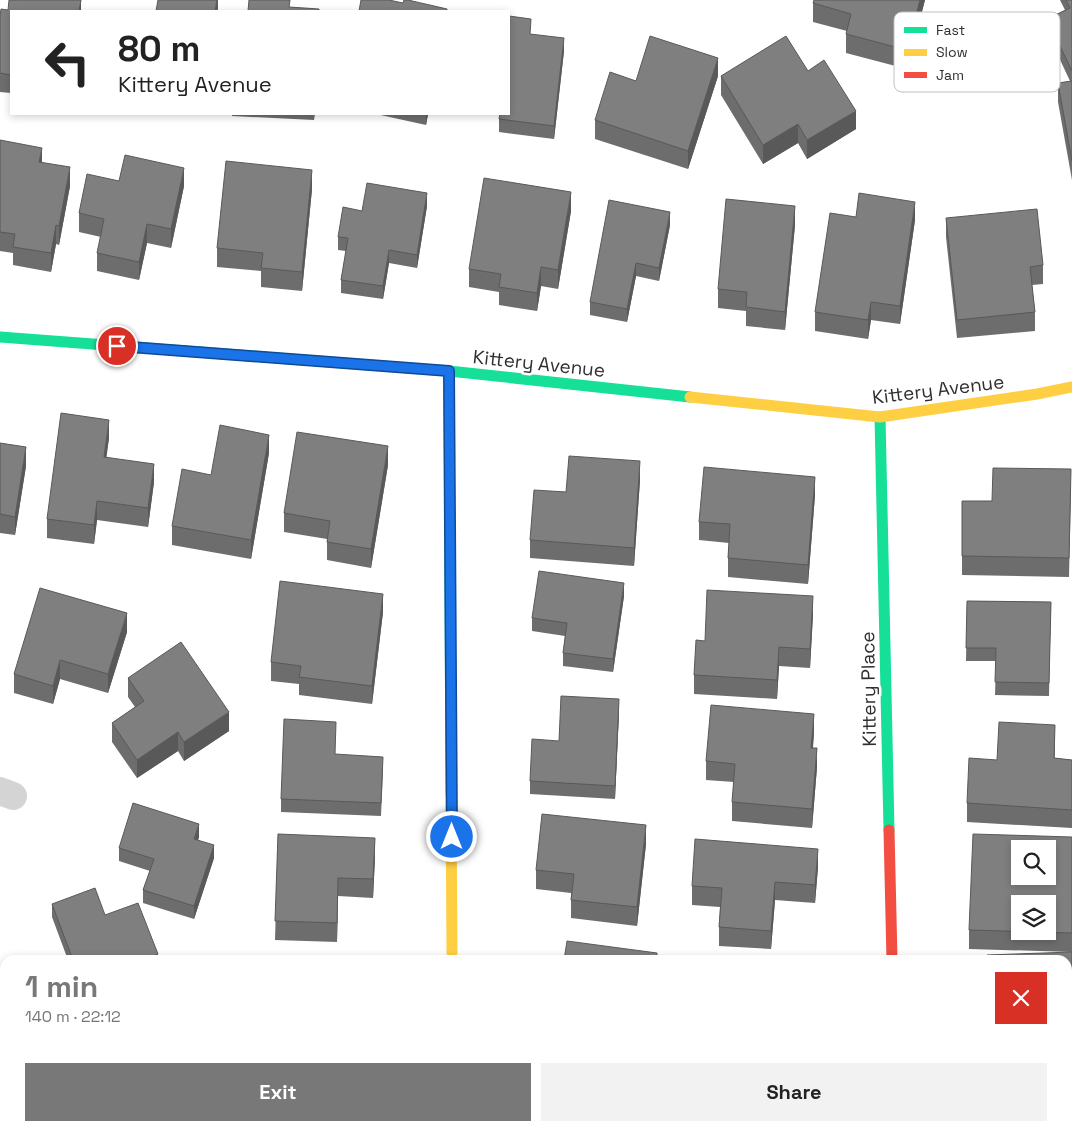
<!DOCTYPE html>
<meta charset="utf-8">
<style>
body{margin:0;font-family:"Space Grotesk",sans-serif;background:#f2f2f2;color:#222;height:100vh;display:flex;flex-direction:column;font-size:19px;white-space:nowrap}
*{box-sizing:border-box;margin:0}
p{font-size:16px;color:#767676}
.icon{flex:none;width:28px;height:28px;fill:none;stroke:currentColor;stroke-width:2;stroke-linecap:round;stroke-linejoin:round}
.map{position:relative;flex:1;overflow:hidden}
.sheet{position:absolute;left:0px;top:955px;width:1072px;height:176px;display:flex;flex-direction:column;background:#fff;border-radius:15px 15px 0 0;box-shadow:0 2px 8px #0003}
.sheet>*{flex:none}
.top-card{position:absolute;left:10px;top:10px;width:500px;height:105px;border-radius:0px;box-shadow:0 2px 8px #0003;background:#fff;color:#222;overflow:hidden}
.tools{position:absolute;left:1011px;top:840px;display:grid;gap:10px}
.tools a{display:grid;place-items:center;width:45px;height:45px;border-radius:0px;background:#fff;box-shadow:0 2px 8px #0003;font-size:25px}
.pin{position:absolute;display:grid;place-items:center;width:42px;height:42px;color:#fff;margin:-21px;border:2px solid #fff;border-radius:50%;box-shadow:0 1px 5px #0007}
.me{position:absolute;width:55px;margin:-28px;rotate:0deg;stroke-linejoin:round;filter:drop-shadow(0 0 4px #0008)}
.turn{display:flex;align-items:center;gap:18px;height:105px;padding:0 25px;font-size:22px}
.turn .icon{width:65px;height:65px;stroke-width:2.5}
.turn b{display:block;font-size:35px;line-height:42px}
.round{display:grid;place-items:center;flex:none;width:52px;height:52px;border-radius:0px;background:#f2f2f2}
.summary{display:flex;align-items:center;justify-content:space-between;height:85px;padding:0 25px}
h1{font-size:30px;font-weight:700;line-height:38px;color:#787878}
.primary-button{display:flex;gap:10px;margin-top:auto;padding:10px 25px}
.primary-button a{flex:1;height:58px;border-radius:0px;background:#787878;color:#fff;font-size:20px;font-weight:700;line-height:58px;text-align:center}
.primary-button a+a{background:#f2f2f2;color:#222}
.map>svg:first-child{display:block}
</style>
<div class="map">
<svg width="1072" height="1131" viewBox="0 0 1072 1131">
<rect width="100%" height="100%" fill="#fff"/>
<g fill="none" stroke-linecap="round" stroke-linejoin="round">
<path stroke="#d4d4d4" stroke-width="28" d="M 0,791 L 13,796"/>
<path stroke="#16e098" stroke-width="11" d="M 0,337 L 449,371 L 690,397
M 449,371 L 451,794
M 880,417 L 889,830"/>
<path stroke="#ffcf43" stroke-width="11" d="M 690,397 L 880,417 L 1037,394 L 1072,387
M 451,794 L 452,953"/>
<path stroke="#f24e42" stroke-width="11" d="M 889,830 L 892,960"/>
</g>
<path fill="#6d6d6d" d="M 81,0 L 81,11 L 11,11 L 11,93 L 0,92 L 0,16 L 8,10 Z
M 925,0 L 907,69 L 846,53 L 846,34 L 847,31 L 813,22 L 813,3 Z
M 1060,0 L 1072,0 L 1072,180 L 1058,102 L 1058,83 L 1070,81 L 1047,32 L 1047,19 L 1065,10 Z
M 531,34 L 564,51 L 554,139 L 499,132 L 499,119 Z
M 808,71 L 856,129 L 807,159 L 798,143 L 763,164 L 721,95 L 721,76 Z
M 718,76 L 688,169 L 595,139 L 595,120 L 636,81 Z
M 232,114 L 315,114 L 314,120 L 232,116 Z
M 376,114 L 428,114 L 426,125 Z
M 0,140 L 42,162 L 70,186 L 59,245 L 56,244 L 51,272 L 13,265 L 13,253 L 0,251 Z
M 119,181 L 184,186 L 171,248 L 147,243 L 139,280 L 97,271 L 97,253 L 101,237 L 79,232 L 79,213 Z
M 312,189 L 302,291 L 261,287 L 261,271 L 217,267 L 217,248 Z
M 427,206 L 417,268 L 389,263 L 383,299 L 341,293 L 341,280 L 346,251 L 338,250 L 338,237 L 362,211 Z
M 571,211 L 558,289 L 541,286 L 537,311 L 499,305 L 499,292 L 469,287 L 469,269 Z
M 856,217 L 915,220 L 900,324 L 871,320 L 868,339 L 815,331 L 815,312 Z
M 946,218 L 1043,265 L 1043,284 L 1032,285 L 1035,312 L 1035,331 L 957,338 L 946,237 Z
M 670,225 L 659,281 L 636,276 L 627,322 L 590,315 L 590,302 Z
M 795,225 L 785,330 L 746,326 L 746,311 L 718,308 L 718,289 Z
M 109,438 L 106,457 L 154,482 L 148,527 L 97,520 L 94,544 L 47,538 L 47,519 Z
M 0,443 L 26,466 L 15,535 L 0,533 Z
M 269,453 L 251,559 L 172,545 L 172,526 L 211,475 Z
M 388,465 L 371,568 L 327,560 L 327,539 L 284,532 L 284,513 Z
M 640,480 L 634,566 L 530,558 L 530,540 L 566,492 Z
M 1071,488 L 1069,577 L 962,575 L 962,501 L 992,501 Z
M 815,495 L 808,584 L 728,577 L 728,558 L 729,543 L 699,540 L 699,522 Z
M 624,596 L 613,672 L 563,666 L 563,653 L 565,636 L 532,631 L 532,618 Z
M 967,601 L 1051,602 L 1049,696 L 995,695 L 996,661 L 966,661 Z
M 383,612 L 372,704 L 299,695 L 299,684 L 271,681 L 271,662 Z
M 813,614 L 810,668 L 779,666 L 777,699 L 694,694 L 694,675 L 705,641 Z
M 127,632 L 108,693 L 60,679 L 53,704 L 14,693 L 14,674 Z
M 128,678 L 229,731 L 184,761 L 178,751 L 137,778 L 112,742 L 112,723 L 135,707 L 128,697 Z
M 619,712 L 615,799 L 530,794 L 530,781 Z
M 814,733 L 813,748 L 817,767 L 812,828 L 732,821 L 732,802 L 734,782 L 706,780 L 706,761 Z
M 1055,744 L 1054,758 L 1072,760 L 1072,828 L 967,822 L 967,803 L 997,760 Z
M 335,754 L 383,769 L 381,816 L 281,812 L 281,799 Z
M 278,834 L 375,857 L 373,898 L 338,896 L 337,942 L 275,940 Z
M 199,837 L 198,840 L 214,858 L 194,919 L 143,903 L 143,890 L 150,871 L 119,861 L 119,848 Z
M 1072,837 L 1072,952 L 969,949 L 969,930 Z
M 646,844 L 637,926 L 571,918 L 571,893 L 536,889 L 536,870 Z
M 818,867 L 815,903 L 775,900 L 771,949 L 719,946 L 719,927 L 720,907 L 692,905 L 692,886 Z
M 52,904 L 105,915 L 158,960 L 68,960 L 52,917 Z
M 1072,952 L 1072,1064 L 1068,1064 L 1068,960 Z
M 369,1126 L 457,1126 L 454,1131 L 376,1131 L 369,1127 Z
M 488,1126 L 563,1126 L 557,1131 L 492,1131 Z"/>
<path fill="#595959" d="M 81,0 L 81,11 L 79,11 Z
M 217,0 L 218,0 L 218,9 L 217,11 L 215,11 Z
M 920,0 L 925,0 L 907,69 L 907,50 Z
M 564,38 L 564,51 L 554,139 L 554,126 Z
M 718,58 L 718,76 L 688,169 L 688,151 Z
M 856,111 L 856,129 L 807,159 L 807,140 Z
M 426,114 L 428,114 L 426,125 Z
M 798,124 L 798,143 L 763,164 L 763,145 Z
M 42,148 L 42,166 L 39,162 Z
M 70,167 L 70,186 L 59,245 L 59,226 Z
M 184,168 L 184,186 L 171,248 L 171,229 Z
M 312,170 L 312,189 L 302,291 L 302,272 Z
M 571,192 L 571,211 L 558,289 L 558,270 Z
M 427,193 L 427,206 L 417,268 L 417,255 Z
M 915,202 L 915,220 L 900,324 L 900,306 Z
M 795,206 L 795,225 L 785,330 L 785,312 Z
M 670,212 L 670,225 L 659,281 L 659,268 Z
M 147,224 L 147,243 L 139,280 L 139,262 Z
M 56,225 L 56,244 L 51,272 L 51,253 Z
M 389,250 L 389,263 L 383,299 L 383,286 Z
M 636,263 L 636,276 L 627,322 L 627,309 Z
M 541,267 L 541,286 L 537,311 L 537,293 Z
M 871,302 L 871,320 L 868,339 L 868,320 Z
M 109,420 L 109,438 L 104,476 L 104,457 Z
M 269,435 L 269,453 L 251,559 L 251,540 Z
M 388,446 L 388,465 L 371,568 L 371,549 Z
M 26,447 L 26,466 L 15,535 L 15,517 Z
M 640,461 L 640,480 L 634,566 L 634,548 Z
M 154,464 L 154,482 L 148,527 L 148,508 Z
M 815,477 L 815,495 L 808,584 L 808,565 Z
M 97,501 L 97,520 L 94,544 L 94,525 Z
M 624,583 L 624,596 L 613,672 L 613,659 Z
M 383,594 L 383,612 L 372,704 L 372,686 Z
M 813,596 L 813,614 L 810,668 L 810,649 Z
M 127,613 L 127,632 L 108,693 L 108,674 Z
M 779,647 L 779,666 L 777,699 L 777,680 Z
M 60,660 L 60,679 L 53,704 L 53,686 Z
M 619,699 L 619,712 L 615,799 L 615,786 Z
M 229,712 L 229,731 L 184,761 L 184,742 Z
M 814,714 L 814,733 L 811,766 L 811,748 Z
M 1055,725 L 1055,744 L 1054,777 L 1054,758 Z
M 178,732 L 178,751 L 137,778 L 137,760 Z
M 817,748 L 817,767 L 812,828 L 812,809 Z
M 199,824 L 199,837 L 194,852 L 194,839 Z
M 646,825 L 646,844 L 637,926 L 637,907 Z
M 375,838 L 375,857 L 373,898 L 373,879 Z
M 214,845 L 214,858 L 194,919 L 194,906 Z
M 818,849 L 818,867 L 815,903 L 815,885 Z
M 338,878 L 338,896 L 337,942 L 337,923 Z
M 775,882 L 775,900 L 771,949 L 771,931 Z
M 158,954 L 158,960 L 143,960 Z
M 28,1126 L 33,1126 L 31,1131 L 26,1131 Z
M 450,1126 L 457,1126 L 454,1131 L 447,1131 Z
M 546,1126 L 563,1126 L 557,1131 L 539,1131 Z"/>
<path fill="#7f7f7f" stroke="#595959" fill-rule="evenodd" d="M 9,0 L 81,0 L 79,11 L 11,11 L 11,75 L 0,73 L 0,16 L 1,9 L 8,10 Z
M 158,0 L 217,0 L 215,11 L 156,11 Z
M 249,0 L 290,0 L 289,7 L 319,9 L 319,11 L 248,11 Z
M 361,0 L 389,0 L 403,3 L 404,0 L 408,0 L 447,9 L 447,11 L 359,11 Z
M 814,0 L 920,0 L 907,50 L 846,34 L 851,14 L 813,3 Z
M 1066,0 L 1072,0 L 1072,71 L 1047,19 L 1070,8 Z
M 509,16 L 531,19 L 530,34 L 564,38 L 554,126 L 499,119 L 500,114 L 509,114 Z
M 650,36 L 718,58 L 688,151 L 595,120 L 610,72 L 636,81 Z
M 786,36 L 808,71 L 824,60 L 856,111 L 807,140 L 798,124 L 763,145 L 721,76 Z
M 1072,81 L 1072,161 L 1058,83 Z
M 0,140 L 42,148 L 39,162 L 70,167 L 59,226 L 56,225 L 51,253 L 13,247 L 15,234 L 0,232 Z
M 125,155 L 184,168 L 171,229 L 147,224 L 139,262 L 97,253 L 104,219 L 79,213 L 87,174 L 119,181 Z
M 226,161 L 312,170 L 302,272 L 261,268 L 263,253 L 217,248 Z
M 484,178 L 571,192 L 558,270 L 541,267 L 537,293 L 499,287 L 501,274 L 469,269 Z
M 367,183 L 427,193 L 417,255 L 389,250 L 383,286 L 341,280 L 348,238 L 338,237 L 343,207 L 362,211 Z
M 859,193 L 915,202 L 900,306 L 871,302 L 868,320 L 815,312 L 830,213 L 856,217 Z
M 726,199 L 795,206 L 785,312 L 746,307 L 747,292 L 718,289 Z
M 609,200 L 670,212 L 659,268 L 636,263 L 627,309 L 590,302 Z
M 1037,209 L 1043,265 L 1030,267 L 1035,312 L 957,320 L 946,218 Z
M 61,413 L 109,420 L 104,457 L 154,464 L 148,508 L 97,501 L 94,525 L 47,519 Z
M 220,425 L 269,435 L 251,540 L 172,526 L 182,469 L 211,475 Z
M 297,432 L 388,446 L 371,549 L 327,542 L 330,521 L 284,513 Z
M 0,443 L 26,447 L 15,517 L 0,514 Z
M 569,456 L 640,461 L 634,548 L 530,540 L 534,490 L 566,492 Z
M 704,467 L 815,477 L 808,565 L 728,558 L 730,524 L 699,522 Z
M 993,468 L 1071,469 L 1069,558 L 962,556 L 962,501 L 992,501 Z
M 539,571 L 624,583 L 613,659 L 563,653 L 567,623 L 532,618 Z
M 280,581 L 383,594 L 372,686 L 299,677 L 301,666 L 271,662 Z
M 40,588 L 127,613 L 108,674 L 60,660 L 53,686 L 14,674 Z
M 707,590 L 813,596 L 810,649 L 779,647 L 777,680 L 694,675 L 696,640 L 705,641 Z
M 967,601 L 1051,602 L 1049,683 L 995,682 L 996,648 L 966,648 Z
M 181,642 L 229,712 L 184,742 L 178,732 L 137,760 L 112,723 L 144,701 L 128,678 Z
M 561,696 L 619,699 L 615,786 L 530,781 L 532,739 L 559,741 Z
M 711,705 L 814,714 L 811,748 L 817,748 L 812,809 L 732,802 L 735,764 L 706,761 Z
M 284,719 L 336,722 L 335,754 L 383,757 L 381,803 L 281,799 Z
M 999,722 L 1055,725 L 1054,758 L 1072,760 L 1072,810 L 967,803 L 969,758 L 997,760 Z
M 133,803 L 199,824 L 194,839 L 214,845 L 194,906 L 143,890 L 154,859 L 119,848 Z
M 542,814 L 646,825 L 637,907 L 571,900 L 574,874 L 536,870 Z
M 278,834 L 375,838 L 373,879 L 338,878 L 337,923 L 275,921 Z
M 973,834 L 1072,837 L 1072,933 L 969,930 ZM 1020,849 L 1048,849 L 1048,876 L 1020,876 ZM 1020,904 L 1048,904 L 1048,931 L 1020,931 Z
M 695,839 L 818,849 L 815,885 L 775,882 L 771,931 L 719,927 L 722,888 L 692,886 Z
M 95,888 L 105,915 L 138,903 L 158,954 L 143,960 L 73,960 L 52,904 Z
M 567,941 L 657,953 L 657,960 L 564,960 Z
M 1072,952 L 1072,1046 L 1068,1046 L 1068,960 L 987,960 L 987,955 Z
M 0,1068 L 5,1070 L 5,1126 L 28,1126 L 26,1131 L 2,1131 L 0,1130 Z
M 1068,1117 L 1072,1118 L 1072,1131 L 1006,1131 L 1007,1126 L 1068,1126 Z
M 72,1126 L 150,1126 L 161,1131 L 70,1131 Z
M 392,1126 L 450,1126 L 447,1131 L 401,1131 Z
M 498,1126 L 546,1126 L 539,1131 L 501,1131 Z
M 683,1126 L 792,1126 L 792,1131 L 682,1131 Z"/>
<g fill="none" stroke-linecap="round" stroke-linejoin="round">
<g stroke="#114b97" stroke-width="12">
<path id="route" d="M 117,346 L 449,371 L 452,837"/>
</g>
<use href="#route" stroke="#1a73e8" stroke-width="9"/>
</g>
<g text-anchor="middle" stroke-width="5" stroke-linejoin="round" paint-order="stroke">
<g font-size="19" fill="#2f2f2f" stroke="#fff">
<text transform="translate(539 363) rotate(6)" y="7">Kittery Avenue</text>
<text transform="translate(938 389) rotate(-7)" y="7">Kittery Avenue</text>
<text transform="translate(868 689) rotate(-91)" y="7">Kittery Place</text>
</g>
</g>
<rect x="894" y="12" width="166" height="80" rx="8" fill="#fff" stroke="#c1c1c1" stroke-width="1"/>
<rect x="904" y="27" width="23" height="6" fill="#16e098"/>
<rect x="904" y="49" width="23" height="7" fill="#ffcf43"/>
<rect x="904" y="72" width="23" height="6" fill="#f24e42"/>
<g font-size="14" fill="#2f2f2f">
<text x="936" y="35">Fast</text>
<text x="936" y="57">Slow</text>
<text x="936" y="80">Jam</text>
</g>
</svg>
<div class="tools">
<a><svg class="icon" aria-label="search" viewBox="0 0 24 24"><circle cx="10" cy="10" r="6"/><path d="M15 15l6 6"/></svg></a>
<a><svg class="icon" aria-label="layers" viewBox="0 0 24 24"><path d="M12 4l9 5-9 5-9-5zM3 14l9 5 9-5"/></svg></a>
</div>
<div class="pin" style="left:117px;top:346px;background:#d93025"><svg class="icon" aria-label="arrive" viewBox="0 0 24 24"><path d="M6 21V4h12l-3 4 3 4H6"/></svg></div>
<svg class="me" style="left:452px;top:837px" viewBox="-20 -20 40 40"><circle r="17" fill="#1a73e8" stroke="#fff" stroke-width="3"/><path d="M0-11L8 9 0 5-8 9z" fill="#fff"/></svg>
<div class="top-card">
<div class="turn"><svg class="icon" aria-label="left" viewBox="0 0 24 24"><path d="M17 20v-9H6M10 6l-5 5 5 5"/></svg><div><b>80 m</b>Kittery Avenue</div></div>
</div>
<section class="sheet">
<div class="summary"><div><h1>1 min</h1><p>140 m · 22:12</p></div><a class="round" style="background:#d93025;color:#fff"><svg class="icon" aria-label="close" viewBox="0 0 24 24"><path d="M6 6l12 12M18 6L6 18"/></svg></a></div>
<div class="primary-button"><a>Exit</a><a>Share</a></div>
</section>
</div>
